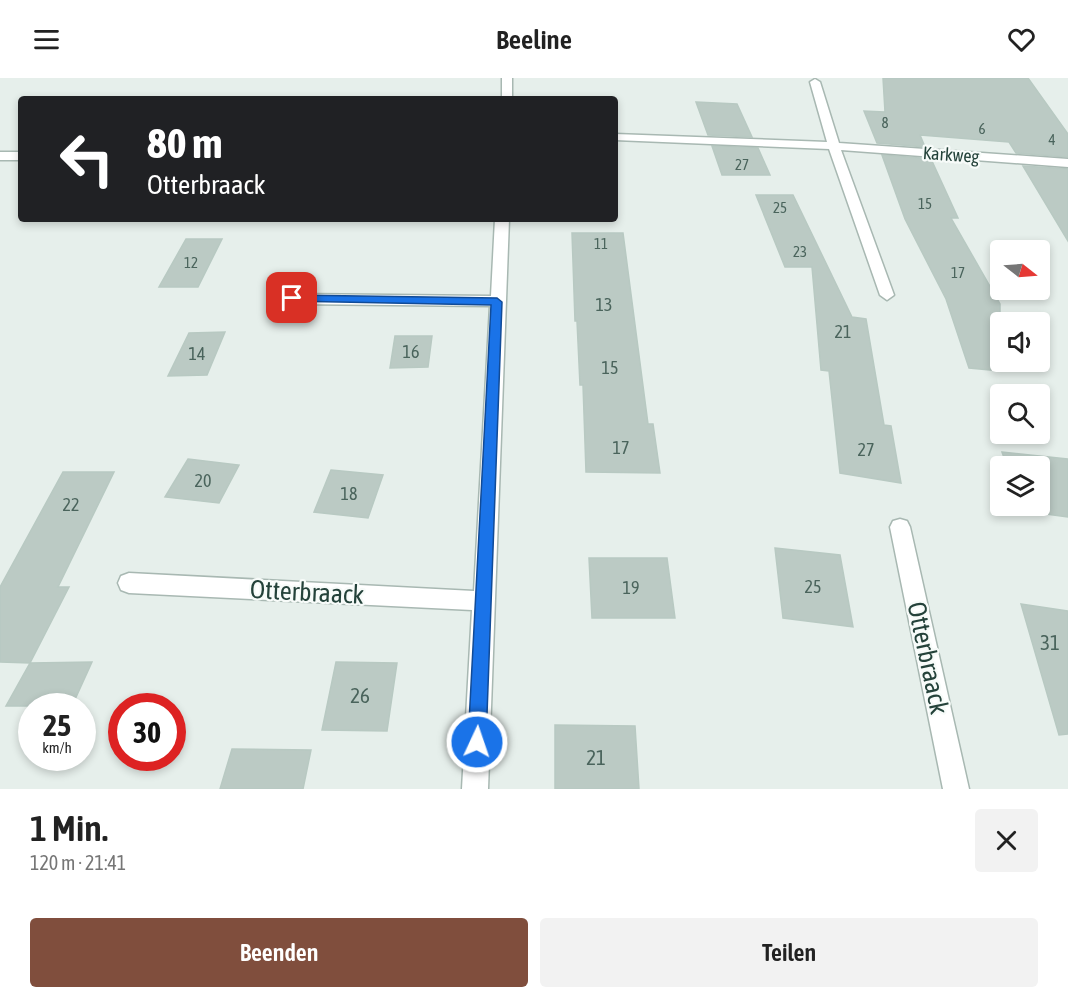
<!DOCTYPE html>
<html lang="de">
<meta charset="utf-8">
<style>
body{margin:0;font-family:"Asap Condensed",sans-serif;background:#f2f2f2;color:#222;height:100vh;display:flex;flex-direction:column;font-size:22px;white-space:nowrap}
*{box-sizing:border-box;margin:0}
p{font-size:20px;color:#767676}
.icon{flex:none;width:33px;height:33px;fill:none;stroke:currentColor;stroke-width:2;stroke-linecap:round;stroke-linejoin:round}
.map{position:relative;height:711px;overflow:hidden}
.panel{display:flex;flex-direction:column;background:#fff;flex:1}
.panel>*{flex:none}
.top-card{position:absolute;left:18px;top:18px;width:600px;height:126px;border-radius:6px;box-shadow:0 3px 9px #0003;background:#202124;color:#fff;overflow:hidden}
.needle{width:39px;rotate:107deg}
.controls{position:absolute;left:990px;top:162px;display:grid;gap:12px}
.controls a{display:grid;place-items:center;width:60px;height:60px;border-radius:6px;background:#fff;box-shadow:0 3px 9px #0003;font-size:30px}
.speed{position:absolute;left:18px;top:615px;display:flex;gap:12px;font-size:30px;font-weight:700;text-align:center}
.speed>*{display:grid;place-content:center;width:78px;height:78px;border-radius:50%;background:#fff;box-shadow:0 3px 9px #0003;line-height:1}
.speed small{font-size:15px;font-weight:400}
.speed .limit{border:9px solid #d22;background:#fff;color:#111}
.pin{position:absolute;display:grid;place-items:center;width:51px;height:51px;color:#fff;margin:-26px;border-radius:12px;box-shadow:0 3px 9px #0006}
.me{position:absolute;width:66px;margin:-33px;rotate:3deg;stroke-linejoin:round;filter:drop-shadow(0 0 4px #0008)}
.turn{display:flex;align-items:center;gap:21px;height:126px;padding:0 30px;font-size:27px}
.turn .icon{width:78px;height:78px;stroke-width:2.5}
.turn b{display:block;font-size:42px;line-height:51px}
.round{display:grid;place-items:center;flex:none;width:63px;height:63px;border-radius:6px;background:#f2f2f2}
.overview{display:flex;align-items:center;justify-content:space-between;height:102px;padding:0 30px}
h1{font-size:36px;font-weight:600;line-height:45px}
.action{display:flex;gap:12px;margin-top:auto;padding:12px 30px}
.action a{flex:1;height:69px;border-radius:6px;background:#804e3d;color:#fff;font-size:24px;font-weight:600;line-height:69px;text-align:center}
.action a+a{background:#f2f2f2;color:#222}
header{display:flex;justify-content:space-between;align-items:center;height:78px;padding:0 30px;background:#fff;font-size:27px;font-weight:600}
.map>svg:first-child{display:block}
</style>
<header><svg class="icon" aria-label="menu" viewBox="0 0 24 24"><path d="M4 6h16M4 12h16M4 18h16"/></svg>Beeline<svg class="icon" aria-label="heart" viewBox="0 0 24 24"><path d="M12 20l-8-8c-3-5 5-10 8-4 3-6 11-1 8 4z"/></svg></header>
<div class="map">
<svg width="1068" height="711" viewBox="0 0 1068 711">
<rect width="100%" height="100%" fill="#e6efeb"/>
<path fill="#bbcac4" stroke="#b8c9c2" stroke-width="1.5" d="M 883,0 L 1028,0 L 1068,56 L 1068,79 L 1016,75 L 1009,64 L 920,57 L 925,69 L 877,65 L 864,33 L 885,34 Z
M 696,24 L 737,26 L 752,59 L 708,57 Z
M 712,68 L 758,70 L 770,97 L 722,97 Z
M 882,77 L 931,81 L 958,140 L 951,140 L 1000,226 L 1000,293 L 969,290 L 946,221 L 905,141 Z
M 1023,88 L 1068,91 L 1068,163 Z
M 756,117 L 793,117 L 852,239 L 866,241 L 884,347 L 891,348 L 901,405 L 840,395 L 829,293 L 821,292 L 812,189 L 785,189 Z
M 572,155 L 623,155 L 648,346 L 653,346 L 660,395 L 586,394 L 583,307 L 580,307 L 577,243 L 575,243 Z
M 186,161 L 222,161 L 198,209 L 159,209 Z
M 225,254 L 207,297 L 168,298 L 189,255 Z
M 395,258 L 432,258 L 428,289 L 390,290 Z
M 1002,374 L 1068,381 L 1068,439 L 1024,433 L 1022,428 L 1040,428 L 1040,388 L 1007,388 Z
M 188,381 L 239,387 L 219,425 L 165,419 Z
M 331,392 L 383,397 L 368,440 L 314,434 Z
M 63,394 L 114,394 L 58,509 L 69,509 L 30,585 L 0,584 L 0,509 Z
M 775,470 L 840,477 L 853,549 L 783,540 Z
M 589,480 L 667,480 L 675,540 L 592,540 Z
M 1021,526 L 1068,533 L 1068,656 L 1059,657 Z
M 92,584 L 72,628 L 6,628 L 30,585 Z
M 336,584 L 397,585 L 387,653 L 322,652 Z
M 555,647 L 635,648 L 639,711 L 555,711 Z
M 232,671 L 311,672 L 303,711 L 220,711 Z"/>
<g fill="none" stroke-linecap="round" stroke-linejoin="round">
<g stroke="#a8b8b2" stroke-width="3">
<path id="minor" d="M 502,0 L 512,0 L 512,21 L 502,21 Z
M 815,1 L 820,4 L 839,65 L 1068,81 L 1068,89 L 841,72 L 894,217 L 887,222 L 880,217 L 829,71 L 615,62 L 615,56 L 827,64 L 810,4 Z
M 0,74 L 21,74 L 21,82 L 0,82 Z
M 495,141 L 509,141 L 488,711 L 462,711 L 472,532 L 129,515 L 121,512 L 118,505 L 121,498 L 129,495 L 474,513 L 490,228 L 292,226 L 285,221 L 292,216 L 491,218 Z
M 900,441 L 907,443 L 910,449 L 969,711 L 943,711 L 890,449 L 893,443 Z"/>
</g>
<use href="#minor" fill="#fff" fill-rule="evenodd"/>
</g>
<path fill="#1a73e8" stroke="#114b97" stroke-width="1.5" d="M 292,217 L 497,220 L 502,224 L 486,664 L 484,671 L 477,673 L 470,671 L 468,664 L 491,227 L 288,223 L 286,220 Z"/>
<g text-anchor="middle" stroke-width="4.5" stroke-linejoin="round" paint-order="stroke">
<g font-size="15" fill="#4a645c">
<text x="885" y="50">8</text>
<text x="982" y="56">6</text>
<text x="1052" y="67">4</text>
<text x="742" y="92">27</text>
<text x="925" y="131">15</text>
<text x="780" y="135">25</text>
<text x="601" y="171">11</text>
<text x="800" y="179">23</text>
<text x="191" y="190">12</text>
<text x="958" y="200">17</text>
</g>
<g font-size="18" fill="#24423a" stroke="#f7fbf9">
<text transform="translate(951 77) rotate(4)" y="6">Karkweg</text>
</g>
<g font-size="18" fill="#4a645c">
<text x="604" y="233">13</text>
<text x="843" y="260">21</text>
<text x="411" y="280">16</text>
<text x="197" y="282">14</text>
<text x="610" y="296">15</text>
<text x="621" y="376">17</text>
<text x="866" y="378">27</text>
<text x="203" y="409">20</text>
<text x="349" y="422">18</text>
<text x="71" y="433">22</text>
<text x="813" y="515">25</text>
<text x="631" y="516">19</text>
</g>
<g font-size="21" fill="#4a645c">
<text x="1050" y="572">31</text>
<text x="360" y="625">26</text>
<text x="596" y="687">21</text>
</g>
<g font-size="26" fill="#24423a" stroke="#f7fbf9">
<text transform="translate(307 514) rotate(3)" y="9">Otterbraack</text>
<text transform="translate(928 580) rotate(78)" y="9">Otterbraack</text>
</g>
</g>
</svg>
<div class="controls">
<a><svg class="needle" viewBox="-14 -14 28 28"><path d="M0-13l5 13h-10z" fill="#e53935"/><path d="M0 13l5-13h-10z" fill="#767676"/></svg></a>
<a><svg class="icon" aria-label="sound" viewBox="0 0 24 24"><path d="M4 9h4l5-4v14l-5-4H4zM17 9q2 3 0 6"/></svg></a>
<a><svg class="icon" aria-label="search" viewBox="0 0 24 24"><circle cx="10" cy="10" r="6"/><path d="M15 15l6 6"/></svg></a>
<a><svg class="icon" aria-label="layers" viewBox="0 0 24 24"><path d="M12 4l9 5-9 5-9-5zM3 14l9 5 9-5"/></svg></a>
</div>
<div class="speed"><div>25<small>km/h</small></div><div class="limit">30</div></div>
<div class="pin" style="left:292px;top:220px;background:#d93025"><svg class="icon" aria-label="arrive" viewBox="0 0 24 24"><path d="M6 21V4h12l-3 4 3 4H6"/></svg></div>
<svg class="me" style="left:477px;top:664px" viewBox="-20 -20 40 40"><circle r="17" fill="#1a73e8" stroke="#fff" stroke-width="3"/><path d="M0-11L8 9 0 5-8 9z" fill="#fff"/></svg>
<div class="top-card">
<div class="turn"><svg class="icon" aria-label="left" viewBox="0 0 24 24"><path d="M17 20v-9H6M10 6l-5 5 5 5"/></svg><div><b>80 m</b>Otterbraack</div></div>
</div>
</div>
<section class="panel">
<div class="overview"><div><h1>1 Min.</h1><p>120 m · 21:41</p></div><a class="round"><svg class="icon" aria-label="close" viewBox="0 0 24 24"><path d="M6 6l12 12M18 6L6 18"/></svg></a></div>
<div class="action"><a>Beenden</a><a>Teilen</a></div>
</section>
